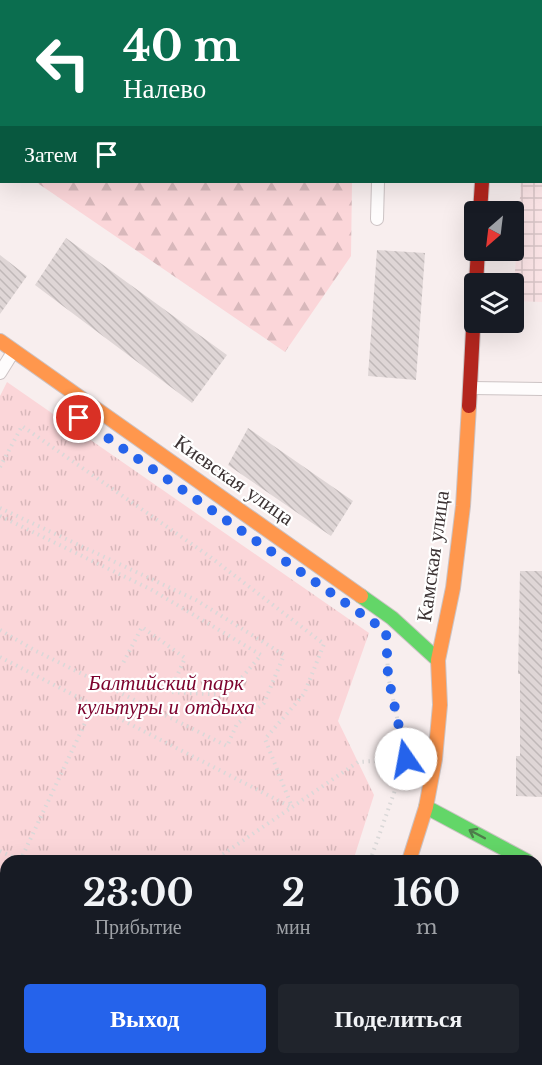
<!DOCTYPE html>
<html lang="ru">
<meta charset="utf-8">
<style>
body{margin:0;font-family:"Libre Baskerville",serif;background:#20242c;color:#f1f3f6;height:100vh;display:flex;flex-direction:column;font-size:22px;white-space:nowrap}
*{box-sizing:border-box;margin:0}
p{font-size:20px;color:#9ea1a6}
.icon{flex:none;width:33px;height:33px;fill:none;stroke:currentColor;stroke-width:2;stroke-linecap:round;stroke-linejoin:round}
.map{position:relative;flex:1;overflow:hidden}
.side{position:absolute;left:0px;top:855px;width:543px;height:210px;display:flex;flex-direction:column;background:#171b24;border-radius:18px 18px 0 0;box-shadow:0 6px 24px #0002}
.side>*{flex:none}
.guide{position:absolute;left:0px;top:0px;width:543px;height:183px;box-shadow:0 6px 24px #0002;background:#0b6e4f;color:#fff;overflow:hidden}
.needle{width:39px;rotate:208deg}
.fabs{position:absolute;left:464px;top:201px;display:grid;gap:12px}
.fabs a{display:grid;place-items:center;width:60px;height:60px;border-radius:6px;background:#171b24;box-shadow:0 6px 24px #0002;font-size:30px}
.pin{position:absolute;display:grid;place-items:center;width:51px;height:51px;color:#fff;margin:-26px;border:3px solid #fff;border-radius:50%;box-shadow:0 2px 6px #0007}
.me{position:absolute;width:66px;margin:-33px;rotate:348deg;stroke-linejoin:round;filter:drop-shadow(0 0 4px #0008)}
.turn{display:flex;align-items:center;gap:21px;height:126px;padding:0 24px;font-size:27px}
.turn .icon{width:78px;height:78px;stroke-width:2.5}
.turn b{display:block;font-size:42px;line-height:51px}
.then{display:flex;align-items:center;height:57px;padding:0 24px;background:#0003;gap:12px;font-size:22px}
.eta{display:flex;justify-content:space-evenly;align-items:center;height:102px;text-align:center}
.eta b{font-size:36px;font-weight:800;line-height:42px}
.cta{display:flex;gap:12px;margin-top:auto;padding:12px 24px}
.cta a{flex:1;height:69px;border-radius:6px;background:#2563eb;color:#fff;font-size:24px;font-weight:800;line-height:69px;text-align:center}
.cta a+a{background:#20242c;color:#f1f3f6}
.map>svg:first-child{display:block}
</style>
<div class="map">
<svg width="542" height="1065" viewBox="0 0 542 1065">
<defs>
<pattern id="industrial-grid" width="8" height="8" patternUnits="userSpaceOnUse" patternTransform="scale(1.5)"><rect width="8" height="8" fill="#fbe4e6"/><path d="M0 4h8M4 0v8" fill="none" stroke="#d8c4c6"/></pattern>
<pattern id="forest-firs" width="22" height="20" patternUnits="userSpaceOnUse" patternTransform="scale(1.5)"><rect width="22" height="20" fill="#fbd6d9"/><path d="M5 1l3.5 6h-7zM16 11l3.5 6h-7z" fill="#d8b8bb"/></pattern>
<pattern id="park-tufts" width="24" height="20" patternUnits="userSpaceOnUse" patternTransform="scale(1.5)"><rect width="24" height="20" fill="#fbd6d9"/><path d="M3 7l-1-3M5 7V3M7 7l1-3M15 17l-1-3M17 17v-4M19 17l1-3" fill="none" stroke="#d8b8bb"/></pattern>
<pattern id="building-back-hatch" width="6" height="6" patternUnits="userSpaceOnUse" patternTransform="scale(1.5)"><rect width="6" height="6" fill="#dfd6d6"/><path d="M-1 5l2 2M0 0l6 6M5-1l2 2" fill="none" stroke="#c0b8b8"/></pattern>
</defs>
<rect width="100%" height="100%" fill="#f8eeee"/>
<path fill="url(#industrial-grid)" d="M 535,0 L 542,0 L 542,302 L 513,301 L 521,182 L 542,182 L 542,2 Z"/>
<path fill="url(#forest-firs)" d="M 68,0 L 355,0 L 67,1 Z
M 36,182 L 352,182 L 351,256 L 285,352 Z"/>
<path fill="url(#park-tufts)" d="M 7,382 L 369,633 L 338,721 L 374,795 L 353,861 L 6,861 L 6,1059 L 284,1059 L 282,1065 L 0,1065 L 0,396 Z"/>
<path fill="url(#building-back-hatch)" d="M 66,238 L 227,355 L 192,403 L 35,285 Z
M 377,250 L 425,253 L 416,380 L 368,376 Z
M 0,255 L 27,276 L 0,314 Z
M 248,428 L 353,501 L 331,536 L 228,465 Z
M 520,571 L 542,571 L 542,797 L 516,796 L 516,756 L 520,756 L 520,674 L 518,674 Z"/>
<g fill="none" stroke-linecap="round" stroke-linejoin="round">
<g stroke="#ccc3c4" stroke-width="14">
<path id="lane" d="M 390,2 L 390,0
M 377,219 L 378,182
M 0,373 L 13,352
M 471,388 L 542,389"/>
</g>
<g stroke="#ccc3c4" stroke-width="16">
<path id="fast" d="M 361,596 L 392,618 L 438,660
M 426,807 L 527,861
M 346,1065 L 347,1059"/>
</g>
<g stroke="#ccc3c4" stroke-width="16">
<path id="slow" d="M 0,341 L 361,596
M 409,861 L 426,807 L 435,759 L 440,705 L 438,660 L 453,588 L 463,506 L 469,406"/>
</g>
<g stroke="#ccc3c4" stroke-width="16">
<path id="jam" d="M 493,0 L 493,2
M 480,212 L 482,182
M 476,284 L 478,250
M 469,406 L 474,310"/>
</g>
<path stroke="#dad8d8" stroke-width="4" stroke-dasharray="1.5 4.5" stroke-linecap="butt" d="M 0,467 L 22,426 L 209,556 L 324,644 L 304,694 L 265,739 L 292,807
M 0,508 L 196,600 L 284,655 L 264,703 L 237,724 L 227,746 L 36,651 L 0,630
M 0,516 L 152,590 L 261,655 L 227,695 L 170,692 L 185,658 L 142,627 L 122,665
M 0,657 L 291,807
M 0,851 L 21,861
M 222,856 L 235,861
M 20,861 L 94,704
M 213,861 L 358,762 L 407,759
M 370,861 L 406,759 L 388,676 L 387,650
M 0,902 L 6,889
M 0,1055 L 6,1058
M 8,1059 L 20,1065
M 79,1065 L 82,1059
M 307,1065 L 308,1059"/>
<use href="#lane" stroke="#fefcfc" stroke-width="12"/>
<use href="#fast" stroke="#63d668" stroke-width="14"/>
<use href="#slow" stroke="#ff974d" stroke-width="14"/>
<use href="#jam" stroke="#b3261e" stroke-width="14"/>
</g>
<defs><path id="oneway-shaft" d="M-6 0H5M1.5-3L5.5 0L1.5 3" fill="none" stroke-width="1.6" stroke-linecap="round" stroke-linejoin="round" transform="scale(1.5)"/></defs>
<use stroke="#4e7c4b" href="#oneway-shaft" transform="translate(477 834) rotate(-152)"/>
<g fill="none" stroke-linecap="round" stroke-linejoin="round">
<path stroke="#2563eb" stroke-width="10" stroke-dasharray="0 18" d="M 79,418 L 386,631 L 388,676 L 406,759"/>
</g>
<g text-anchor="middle" stroke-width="4.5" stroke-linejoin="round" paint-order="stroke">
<g font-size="21" fill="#3c3334" stroke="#fff">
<text transform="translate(234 480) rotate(35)" y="7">Киевская улица</text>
<text transform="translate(433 556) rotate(-82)" y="7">Камская улица</text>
</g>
<g font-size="21" font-style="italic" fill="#7c022d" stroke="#fff">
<text x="166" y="690">Балтийский парк<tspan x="166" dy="24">культуры и отдыха</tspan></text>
</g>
</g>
</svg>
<div class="fabs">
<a><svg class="needle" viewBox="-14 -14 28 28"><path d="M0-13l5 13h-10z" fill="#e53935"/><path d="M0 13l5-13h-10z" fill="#9ea1a6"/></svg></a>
<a><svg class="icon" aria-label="layers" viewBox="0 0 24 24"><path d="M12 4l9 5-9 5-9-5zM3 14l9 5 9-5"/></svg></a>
</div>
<div class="pin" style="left:79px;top:418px;background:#d93025"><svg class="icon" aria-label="arrive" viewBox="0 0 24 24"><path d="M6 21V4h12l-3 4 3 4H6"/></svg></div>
<svg class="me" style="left:406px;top:759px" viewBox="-20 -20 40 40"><circle r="19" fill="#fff"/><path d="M0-13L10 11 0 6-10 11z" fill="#2563eb"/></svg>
<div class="guide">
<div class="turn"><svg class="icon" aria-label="left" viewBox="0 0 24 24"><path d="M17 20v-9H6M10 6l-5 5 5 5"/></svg><div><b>40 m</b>Налево</div></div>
<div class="then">Затем<svg class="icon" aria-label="arrive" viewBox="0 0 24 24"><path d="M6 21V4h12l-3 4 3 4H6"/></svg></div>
</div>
<section class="side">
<div class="eta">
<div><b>23:00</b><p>Прибытие</p></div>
<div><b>2</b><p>мин</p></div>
<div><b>160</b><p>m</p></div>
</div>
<div class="cta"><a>Выход</a><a>Поделиться</a></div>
</section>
</div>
